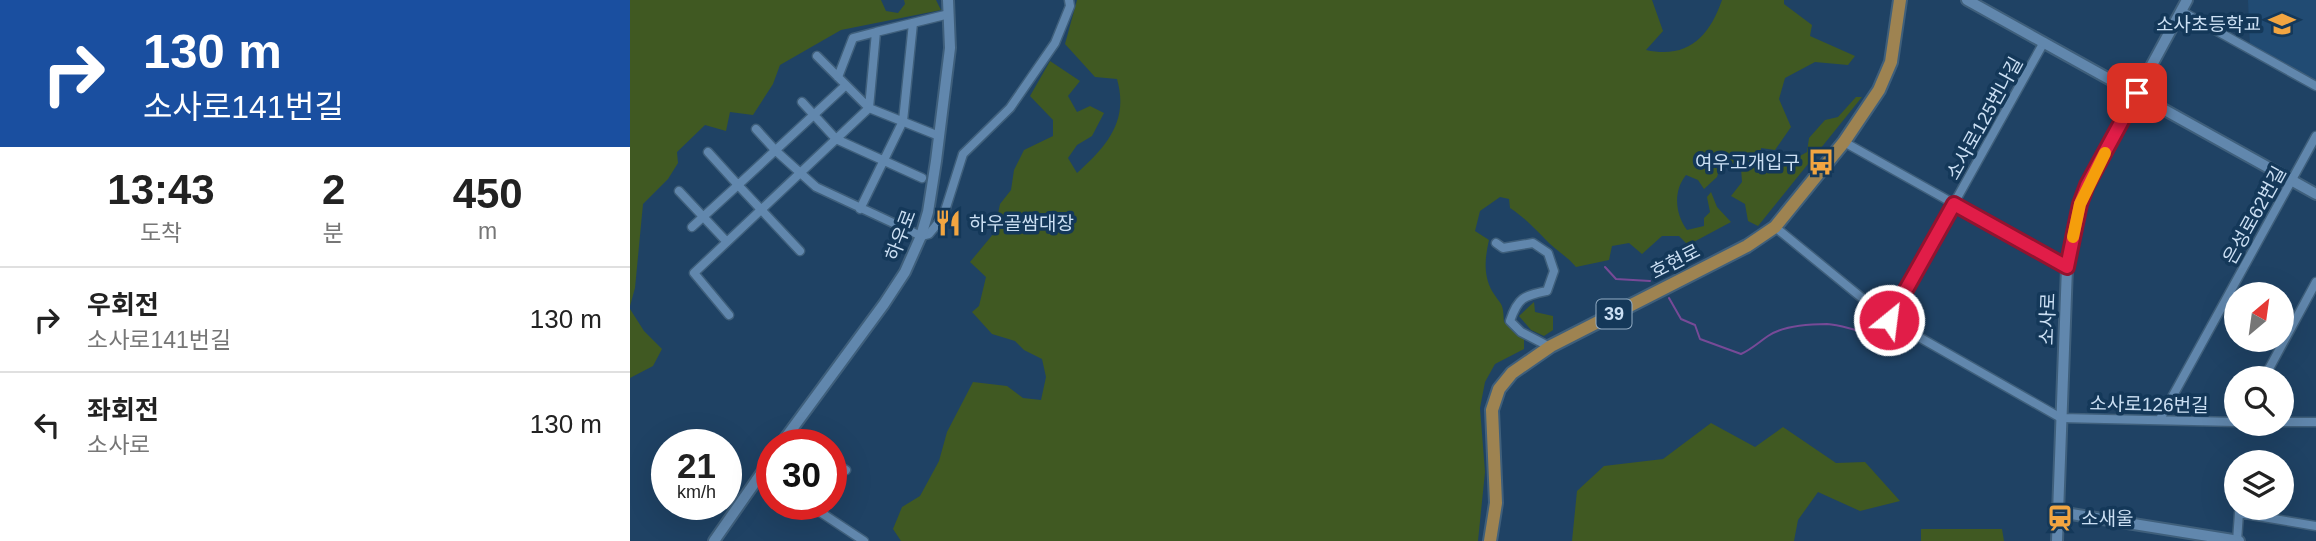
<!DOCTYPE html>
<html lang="ko">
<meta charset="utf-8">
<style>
body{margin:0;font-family:Helvetica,"Noto Sans KR",sans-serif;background:#f2f2f2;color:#222;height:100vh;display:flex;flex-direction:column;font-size:26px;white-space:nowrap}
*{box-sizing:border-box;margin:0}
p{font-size:23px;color:#767676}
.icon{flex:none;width:38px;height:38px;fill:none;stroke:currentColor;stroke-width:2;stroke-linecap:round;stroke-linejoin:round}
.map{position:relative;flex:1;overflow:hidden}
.panel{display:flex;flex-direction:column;background:#fff;width:630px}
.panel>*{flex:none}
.guide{background:#1a4fa0;color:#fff;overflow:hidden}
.needle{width:46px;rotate:29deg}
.buttons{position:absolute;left:1594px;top:282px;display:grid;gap:14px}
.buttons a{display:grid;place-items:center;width:70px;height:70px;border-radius:50%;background:#fff;box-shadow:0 7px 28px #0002;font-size:35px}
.speed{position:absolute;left:21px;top:429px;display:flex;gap:14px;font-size:35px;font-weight:700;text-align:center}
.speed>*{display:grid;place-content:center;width:91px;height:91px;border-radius:50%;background:#fff;box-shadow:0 7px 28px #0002;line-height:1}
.speed small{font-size:18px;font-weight:400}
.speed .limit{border:10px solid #d22;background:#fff;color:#111}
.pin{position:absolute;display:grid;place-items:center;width:60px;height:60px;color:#fff;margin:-30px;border-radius:14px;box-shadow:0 4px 10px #0006}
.me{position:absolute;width:77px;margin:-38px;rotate:29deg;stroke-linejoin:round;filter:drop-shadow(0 0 5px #0008)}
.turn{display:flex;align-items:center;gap:24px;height:147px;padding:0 28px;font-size:32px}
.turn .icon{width:91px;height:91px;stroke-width:2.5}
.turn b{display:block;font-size:49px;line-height:60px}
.eta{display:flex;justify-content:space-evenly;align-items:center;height:119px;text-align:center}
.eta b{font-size:42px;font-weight:700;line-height:49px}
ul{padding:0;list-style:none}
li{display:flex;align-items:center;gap:21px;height:105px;padding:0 28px;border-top:2px solid #e0e0e0}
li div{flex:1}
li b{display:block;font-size:26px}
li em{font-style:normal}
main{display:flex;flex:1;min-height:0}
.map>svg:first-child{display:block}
</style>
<main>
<section class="panel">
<div class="guide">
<div class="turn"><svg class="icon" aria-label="right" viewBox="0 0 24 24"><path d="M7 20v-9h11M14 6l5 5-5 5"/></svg><div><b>130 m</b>소사로141번길</div></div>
</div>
<div class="eta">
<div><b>13:43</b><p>도착</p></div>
<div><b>2</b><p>분</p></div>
<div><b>450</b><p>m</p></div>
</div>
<ul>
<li><svg class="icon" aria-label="right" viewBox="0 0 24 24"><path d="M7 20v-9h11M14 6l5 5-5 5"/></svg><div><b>우회전</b><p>소사로141번길</p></div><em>130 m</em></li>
<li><svg class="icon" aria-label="left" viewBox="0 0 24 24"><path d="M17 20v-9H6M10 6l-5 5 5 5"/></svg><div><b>좌회전</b><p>소사로</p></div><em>130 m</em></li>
</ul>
</section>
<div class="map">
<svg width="1686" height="541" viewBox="0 0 1686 541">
<rect width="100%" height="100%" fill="#1f4264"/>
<path fill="#214b73" d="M 1618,0 L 1686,0 L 1686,83 L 1620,47 Z"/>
<path fill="#405922" d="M 0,0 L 251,0 L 256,11 L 268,13 L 275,4 L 274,0 L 306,0 L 311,10 L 211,30 L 150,65 L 143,84 L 123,115 L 100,112 L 96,131 L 75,125 L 47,152 L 48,163 L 38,179 L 13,204 L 5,288 L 0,306 Z
M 447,0 L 1022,0 L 1033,31 L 1016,50 C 1058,59 1079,37 1092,0 L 1154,0 L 1154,4 L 1182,25 L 1180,36 L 1225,56 L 1218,65 L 1185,62 L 1155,78 L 1149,99 L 1161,127 L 1145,150 L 1131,148 L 1130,164 L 1143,171 L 1177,152 L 1179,138 L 1195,120 L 1208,117 L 1226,97 L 1232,97 L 1128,226 L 1118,221 L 1115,204 L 1101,196 L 1112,182 L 1111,168 L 1091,164 L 1087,177 L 1074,189 L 1068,180 L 1056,175 C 1043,191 1045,214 1057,230 L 1074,226 L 1074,218 L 1080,212 L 1077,197 L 1081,192 L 1087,207 L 1101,222 L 1058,245 L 1049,236 L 1032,236 L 1012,254 L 999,243 L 982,246 L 979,260 L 946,267 C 937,256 925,250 915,239 C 903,227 895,218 880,208 L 879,199 L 870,197 L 850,211 L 845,231 L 859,240 C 855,257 853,275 862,291 C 872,307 873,301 874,322 L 894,339 L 894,349 L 865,364 L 855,382 L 850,408 L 855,472 L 848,541 L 271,541 L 263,529 L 272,507 L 290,496 L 309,461 L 317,432 L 343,382 L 377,386 L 393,398 L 411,400 L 416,377 L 412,359 L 394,350 L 385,341 L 362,334 L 342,312 L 349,306 L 356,277 L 340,262 L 364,233 L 370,204 L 381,190 L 384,170 L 394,150 L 423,136 L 423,120 L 400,96 L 420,61 L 450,81 L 438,96 L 447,112 L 460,106 L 474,113 L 462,136 L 447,145 L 438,158 L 447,173 C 477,146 499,121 487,79 L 465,77 L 435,44 Z
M 904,302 L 905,312 L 923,316 L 923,330 L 914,336 L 901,330 L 889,316 Z
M 0,309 L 14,331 L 32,349 L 23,366 L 0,378 Z
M 1081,423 L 1125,447 L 1153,427 L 1206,463 L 1235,462 L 1270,501 L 1230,511 L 1188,492 L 1168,520 L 1164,541 L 942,541 L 947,491 L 974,466 L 1033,459 Z
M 1291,529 L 1372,529 L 1374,541 L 1291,541 Z"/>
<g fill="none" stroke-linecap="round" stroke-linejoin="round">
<path stroke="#774a97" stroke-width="2" d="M 975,267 L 986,279 L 1020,281
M 1039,298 L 1051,319 L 1065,325 L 1070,339 L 1111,354 C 1122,349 1129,342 1138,336 C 1153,326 1180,324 1197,324 C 1216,325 1231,335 1251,332"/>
<g stroke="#3f5f7b" stroke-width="11">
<path id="minor" d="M 1551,11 L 1686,86
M 187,56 L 239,108 L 309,136
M 208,77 L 223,38 L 246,32
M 172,102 L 206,139 L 292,178
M 126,129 L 146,151 L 186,187 L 291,236 L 299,234 L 313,217 L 333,154 L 380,108 L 425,43 L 440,6 L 439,0
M 1214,142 L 1437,267
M 49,191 L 96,241
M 230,209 L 273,121 L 283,23
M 62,227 L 108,185 L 78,152
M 1145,227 L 1259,320 L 1431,418 L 1606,422
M 866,243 L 873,248 L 903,243 L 918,253 L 924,271 L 917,291 C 894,296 888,297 880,321 L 891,332 L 920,347
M 170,251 L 108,185 L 216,85
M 99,315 L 64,273 L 239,108 L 246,32 L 319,14
M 1259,320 L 1414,42
M 1634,378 L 1686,282
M 1530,419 L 1686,136
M 1652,422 L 1686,422
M 154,440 L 168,444
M 201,462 L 216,470
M 126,480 L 142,480
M 178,504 L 234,541
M 1607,541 L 1609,513 L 1686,526"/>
</g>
<g stroke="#3f5f7b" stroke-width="14">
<path id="tertiary" d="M 1337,0 L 1686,194
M 151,444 L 254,304 L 275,272 L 291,236 L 298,212 L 306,161 L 320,48 L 318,0
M 1429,512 L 1609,541
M 84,541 L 142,458
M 1427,541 L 1437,267 L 1450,204 L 1457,185 L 1557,0"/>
</g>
<g stroke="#3f5f7b" stroke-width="16">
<path id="primary" d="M 860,541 L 866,503 L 862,410 L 869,389 L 882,373 L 921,346 L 1117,246 L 1145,227 L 1214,142 L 1249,90 L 1261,62 L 1270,0"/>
</g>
<use href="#minor" stroke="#6187ad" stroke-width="8"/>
<use href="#tertiary" stroke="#6187ad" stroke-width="10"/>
<use href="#primary" stroke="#9e8351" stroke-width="12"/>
</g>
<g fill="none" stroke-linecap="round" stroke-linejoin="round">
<g stroke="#92132f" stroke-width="18">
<path id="route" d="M 1259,320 L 1324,204 L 1437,267 L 1450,204 L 1457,185 L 1507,93"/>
</g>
<use href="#route" stroke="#e11d48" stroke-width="12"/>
<path stroke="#f59e0b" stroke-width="12" d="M 1443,237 L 1450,204 L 1475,153"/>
</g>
<defs>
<g id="school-bare" transform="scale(2.1)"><path d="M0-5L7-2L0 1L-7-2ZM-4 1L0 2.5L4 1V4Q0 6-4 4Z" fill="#f2a541" stroke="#143859" stroke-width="2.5" paint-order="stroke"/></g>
<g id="bus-bare" transform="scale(2.1)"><path d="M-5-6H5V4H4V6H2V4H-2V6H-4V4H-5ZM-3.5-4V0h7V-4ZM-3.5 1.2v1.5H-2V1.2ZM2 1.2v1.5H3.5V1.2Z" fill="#f2a541" stroke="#143859" stroke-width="2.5" paint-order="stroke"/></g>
<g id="restaurant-bare" transform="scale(2.1)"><path d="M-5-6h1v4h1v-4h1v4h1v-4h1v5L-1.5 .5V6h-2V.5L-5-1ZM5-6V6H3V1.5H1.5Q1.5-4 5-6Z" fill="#f2a541" stroke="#143859" stroke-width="2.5" paint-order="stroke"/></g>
<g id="station-bare" transform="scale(2.1)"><path d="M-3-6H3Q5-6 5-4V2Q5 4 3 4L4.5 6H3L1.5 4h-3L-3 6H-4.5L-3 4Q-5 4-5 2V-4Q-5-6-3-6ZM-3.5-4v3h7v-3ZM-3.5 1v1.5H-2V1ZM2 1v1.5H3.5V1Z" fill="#f2a541" stroke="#143859" stroke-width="2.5" paint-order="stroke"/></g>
</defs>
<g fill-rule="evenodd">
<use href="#school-bare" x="1652" y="24"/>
<use href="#bus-bare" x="1191" y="162"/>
<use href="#restaurant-bare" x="318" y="223"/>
<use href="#station-bare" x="1430" y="518"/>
</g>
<g text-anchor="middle" stroke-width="7" stroke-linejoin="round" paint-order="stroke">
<rect fill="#143859" stroke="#94adc5" stroke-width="2" x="966.5" y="299.5" width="35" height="29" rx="5"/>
<g font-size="18" font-weight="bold" fill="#cbdff3">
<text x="984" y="320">39</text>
</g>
<g font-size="19" fill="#cbdff3" stroke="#143859" text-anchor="end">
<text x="1631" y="31">소사초등학교</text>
<text x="1170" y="169">여우고개입구</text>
<text x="339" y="230" text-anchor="start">하우골쌈대장</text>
<text x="1451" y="525" text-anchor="start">소새울</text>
</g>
<g font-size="19" fill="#cbdff3" stroke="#143859">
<text transform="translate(1354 118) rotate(-61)" y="7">소사로125번나길</text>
<text transform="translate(1624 215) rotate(-61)" y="7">은성로62번길</text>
<text transform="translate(270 235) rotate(-69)" y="7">하우로</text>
<text transform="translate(1045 261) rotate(-27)" y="7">호현로</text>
<text transform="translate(1417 319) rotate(-88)" y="7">소사로</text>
<text transform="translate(1519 404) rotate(1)" y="7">소사로126번길</text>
</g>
</g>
</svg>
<div class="buttons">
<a><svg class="needle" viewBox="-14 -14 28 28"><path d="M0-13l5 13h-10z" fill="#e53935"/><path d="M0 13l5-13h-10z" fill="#767676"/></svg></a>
<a><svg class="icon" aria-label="search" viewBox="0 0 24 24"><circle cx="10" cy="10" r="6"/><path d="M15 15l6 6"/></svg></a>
<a><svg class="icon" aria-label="layers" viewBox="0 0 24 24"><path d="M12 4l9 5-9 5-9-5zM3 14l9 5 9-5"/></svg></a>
</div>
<div class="speed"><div>21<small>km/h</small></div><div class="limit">30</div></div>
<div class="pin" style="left:1507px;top:93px;background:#d93025"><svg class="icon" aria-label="arrive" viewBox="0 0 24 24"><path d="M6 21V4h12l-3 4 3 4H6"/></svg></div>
<svg class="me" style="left:1259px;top:320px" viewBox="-20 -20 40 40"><circle r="17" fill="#e11d48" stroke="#fff" stroke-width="3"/><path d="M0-11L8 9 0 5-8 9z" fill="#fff"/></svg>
</div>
</main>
